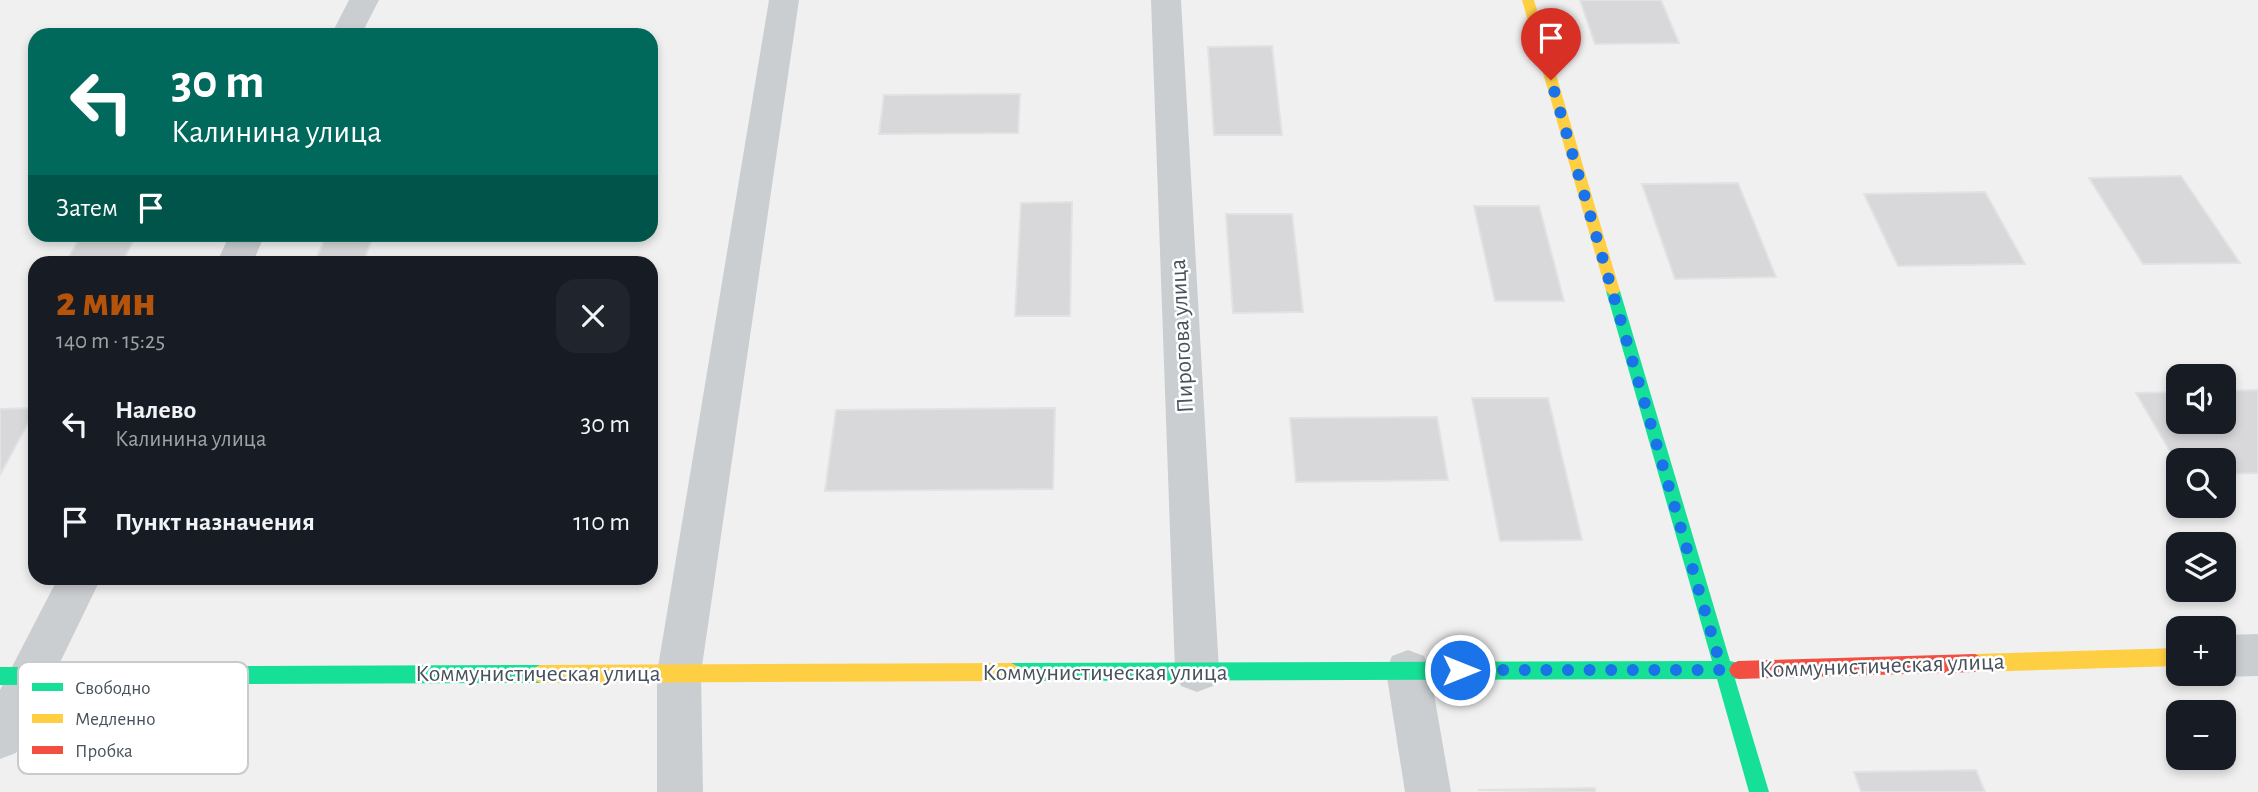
<!DOCTYPE html>
<html lang="ru">
<meta charset="utf-8">
<style>
body{margin:0;font-family:"Alegreya Sans",sans-serif;background:#20242c;color:#f1f3f6;height:100vh;display:flex;flex-direction:column;font-size:26px;white-space:nowrap}
*{box-sizing:border-box;margin:0}
p{font-size:23px;color:#9ea1a6}
.icon{flex:none;width:38px;height:38px;fill:none;stroke:currentColor;stroke-width:2;stroke-linecap:round;stroke-linejoin:round}
.map{position:relative;flex:1;overflow:hidden}
.sheet{position:absolute;left:28px;top:256px;width:630px;height:329px;display:flex;flex-direction:column;background:#171b24;border-radius:21px;box-shadow:0 4px 10px #0003}
.sheet>*{flex:none}
.guide{position:absolute;left:28px;top:28px;width:630px;height:214px;border-radius:21px;box-shadow:0 4px 10px #0003;background:#00695c;color:#fff;overflow:hidden}
.fabs{position:absolute;left:2166px;top:364px;display:grid;gap:14px}
.fabs a{display:grid;place-items:center;width:70px;height:70px;border-radius:14px;background:#171b24;box-shadow:0 4px 10px #0003;font-size:35px}
.pin{position:absolute;display:grid;place-items:center;width:60px;height:60px;color:#fff;margin:-72px -30px;border-radius:50% 50% 50% 0;rotate:-45deg;box-shadow:0 0 7px #0007}
.pin .icon{rotate:45deg}
.me{position:absolute;width:77px;margin:-38px;rotate:90deg;stroke-linejoin:round;filter:drop-shadow(0 0 5px #0008)}
.turn{display:flex;align-items:center;gap:24px;height:147px;padding:0 28px;font-size:32px}
.turn .icon{width:91px;height:91px;stroke-width:2.5}
.turn b{display:block;font-size:49px;line-height:60px}
.then{display:flex;align-items:center;height:66px;padding:0 28px;background:#0003;gap:14px;font-size:26px}
.round{display:grid;place-items:center;flex:none;width:74px;height:74px;border-radius:21px;background:#20242c}
.headline{display:flex;align-items:center;justify-content:space-between;height:119px;padding:0 28px}
h1{font-size:42px;font-weight:800;line-height:52px;color:#b45309}
ul{padding:0;list-style:none}
li{display:flex;align-items:center;gap:21px;height:98px;padding:0 28px}
li div{flex:1}
li b{display:block;font-size:26px}
li em{font-style:normal}
.map>svg:first-child{display:block}
</style>
<div class="map">
<svg width="2258" height="792" viewBox="0 0 2258 792">
<rect width="100%" height="100%" fill="#f0f0f0"/>
<path fill="#d8d8da" stroke="#e1e2e3" stroke-width="2" d="M 1580,0 L 1661,0 L 1679,43 L 1595,44 Z
M 1272,46 L 1282,135 L 1214,135 L 1208,47 Z
M 1020,94 L 1018,133 L 879,134 L 884,95 Z
M 2181,176 L 2240,263 L 2143,264 L 2089,178 Z
M 1738,183 L 1776,277 L 1675,279 L 1642,184 Z
M 1985,192 L 2025,264 L 1898,266 L 1864,194 Z
M 1072,202 L 1070,316 L 1015,316 L 1021,203 Z
M 1474,206 L 1539,206 L 1564,301 L 1495,301 Z
M 1226,214 L 1292,214 L 1303,312 L 1233,313 Z
M 82,234 L 137,234 L 122,262 L 66,262 Z
M 327,234 L 374,234 L 363,262 L 315,262 Z
M 2258,390 L 2258,473 L 2224,474 L 2224,460 L 2179,460 L 2179,467 L 2136,393 L 2179,392 L 2179,422 L 2224,422 L 2224,391 Z
M 1472,398 L 1548,398 L 1582,540 L 1500,541 Z
M 35,408 L 35,410 L 0,475 L 0,409 Z
M 1055,408 L 1053,489 L 825,491 L 836,410 Z
M 1437,417 L 1448,480 L 1296,482 L 1290,418 Z
M 1976,770 L 1985,792 L 1861,792 L 1854,772 Z
M 1595,788 L 1595,792 L 1478,790 Z"/>
<g fill="none" stroke-linecap="round" stroke-linejoin="round">
<path fill="#cbced1" fill-rule="evenodd" d="M 349,0 L 379,0 L 361,35 L 331,35 Z
M 769,0 L 799,0 L 701,673 L 703,792 L 657,792 L 657,673 Z
M 1151,0 L 1181,0 L 1219,671 L 1213,686 L 1197,692 L 1181,686 L 1175,671 Z
M 230,234 L 265,234 L 253,262 L 217,262 Z
M 58,578 L 101,578 L 16,753 L 0,759 L 0,690 Z
M 2258,634 L 2258,676 L 2224,677 L 2216,674 L 2224,674 L 2224,635 Z
M 1408,650 L 1424,656 L 1430,671 L 1451,792 L 1405,792 L 1386,671 L 1392,656 Z"/>
<path fill="#16e098" fill-rule="evenodd" d="M 1613,285 L 1620,291 L 1730,661 L 1744,664 L 1747,670 L 1744,676 L 1735,679 L 1769,792 L 1749,792 L 1717,679 L 1011,681 L 1005,678 L 1002,672 L 1005,666 L 1011,663 L 1712,661 L 1606,291 Z
M 540,665 L 546,668 L 549,674 L 546,680 L 540,683 L 0,685 L 0,667 Z"/>
<path fill="#ffcf43" fill-rule="evenodd" d="M 1522,0 L 1534,0 L 1620,291 L 1613,297 L 1606,291 Z
M 2179,648 L 2179,666 L 1975,672 L 1969,669 L 1966,663 L 1969,657 L 1975,654 Z
M 1011,663 L 1017,666 L 1020,672 L 1017,678 L 1011,681 L 540,683 L 534,680 L 531,674 L 534,668 L 540,665 Z"/>
<path fill="#f24e42" fill-rule="evenodd" d="M 1975,654 L 1981,657 L 1984,663 L 1981,669 L 1975,672 L 1738,679 L 1732,676 L 1729,670 L 1732,664 L 1738,661 Z"/>
</g>
<g fill="none" stroke-linecap="round" stroke-linejoin="round">
<path stroke="#1a73e8" stroke-width="12" stroke-dasharray="0 21.6" d="M 1460,670 L 1722,670 L 1551,80"/>
</g>
<g text-anchor="middle" stroke-width="5" stroke-linejoin="round" paint-order="stroke">
<g font-size="24" fill="#47525d" stroke="#fff">
<text transform="translate(1181 336) rotate(-93)" y="8">Пирогова улица</text>
<text transform="translate(1882 665) rotate(-2)" y="8">Коммунистическая улица</text>
<text x="1105" y="680">Коммунистическая улица</text>
<text x="538" y="681">Коммунистическая улица</text>
</g>
</g>
<rect x="18" y="662" width="230" height="112" rx="10" fill="#fff" stroke="#c8cbce" stroke-width="2"/>
<rect x="32" y="683" width="31" height="8" fill="#16e098"/>
<rect x="32" y="714" width="31" height="9" fill="#ffcf43"/>
<rect x="32" y="746" width="31" height="8" fill="#f24e42"/>
<g font-size="19" fill="#47525d">
<text x="75" y="694">Свободно</text>
<text x="75" y="725">Медленно</text>
<text x="75" y="757">Пробка</text>
</g>
</svg>
<div class="fabs">
<a><svg class="icon" aria-label="sound" viewBox="0 0 24 24"><path d="M4 9h4l5-4v14l-5-4H4zM17 9q2 3 0 6"/></svg></a>
<a><svg class="icon" aria-label="search" viewBox="0 0 24 24"><circle cx="10" cy="10" r="6"/><path d="M15 15l6 6"/></svg></a>
<a><svg class="icon" aria-label="layers" viewBox="0 0 24 24"><path d="M12 4l9 5-9 5-9-5zM3 14l9 5 9-5"/></svg></a>
<a>+</a>
<a>−</a>
</div>
<div class="pin" style="left:1551px;top:80px;background:#d93025"><svg class="icon" aria-label="arrive" viewBox="0 0 24 24"><path d="M6 21V4h12l-3 4 3 4H6"/></svg></div>
<svg class="me" style="left:1460px;top:670px" viewBox="-20 -20 40 40"><circle r="17" fill="#1a73e8" stroke="#fff" stroke-width="3"/><path d="M0-11L8 9 0 5-8 9z" fill="#fff"/></svg>
<div class="guide">
<div class="turn"><svg class="icon" aria-label="left" viewBox="0 0 24 24"><path d="M17 20v-9H6M10 6l-5 5 5 5"/></svg><div><b>30 m</b>Калинина улица</div></div>
<div class="then">Затем<svg class="icon" aria-label="arrive" viewBox="0 0 24 24"><path d="M6 21V4h12l-3 4 3 4H6"/></svg></div>
</div>
<section class="sheet">
<div class="headline"><div><h1>2 мин</h1><p>140 m · 15:25</p></div><a class="round"><svg class="icon" aria-label="close" viewBox="0 0 24 24"><path d="M6 6l12 12M18 6L6 18"/></svg></a></div>
<ul>
<li><svg class="icon" aria-label="left" viewBox="0 0 24 24"><path d="M17 20v-9H6M10 6l-5 5 5 5"/></svg><div><b>Налево</b><p>Калинина улица</p></div><em>30 m</em></li>
<li><svg class="icon" aria-label="arrive" viewBox="0 0 24 24"><path d="M6 21V4h12l-3 4 3 4H6"/></svg><div><b>Пункт назначения</b></div><em>110 m</em></li>
</ul>
</section>
</div>
